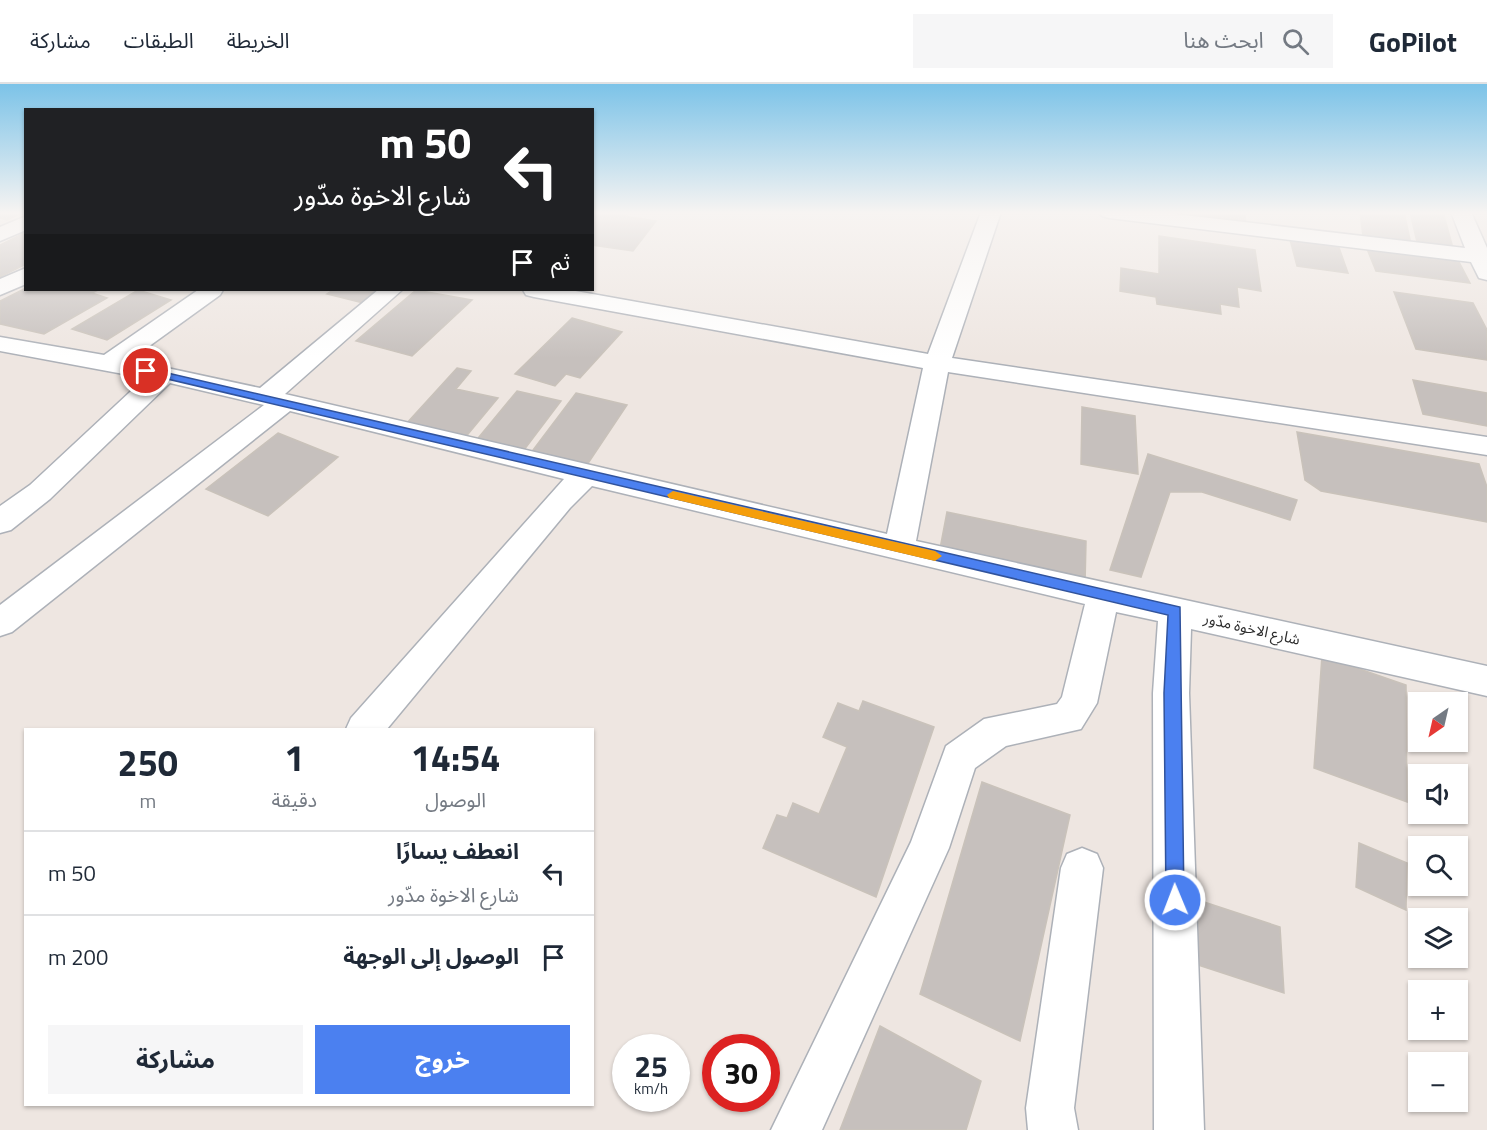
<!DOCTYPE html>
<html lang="ar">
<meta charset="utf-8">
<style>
body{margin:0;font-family:"Titillium Web","Noto Sans Arabic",sans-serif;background:#f6f6f7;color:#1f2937;direction:rtl;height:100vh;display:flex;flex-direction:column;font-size:22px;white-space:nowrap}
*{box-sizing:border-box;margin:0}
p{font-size:20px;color:#747a83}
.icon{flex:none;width:33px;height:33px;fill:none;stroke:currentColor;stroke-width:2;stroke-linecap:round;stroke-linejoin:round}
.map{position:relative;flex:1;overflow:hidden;direction:ltr}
.drawer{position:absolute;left:24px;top:644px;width:570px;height:378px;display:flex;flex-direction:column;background:#fff;border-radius:0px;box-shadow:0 2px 4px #0004;direction:rtl}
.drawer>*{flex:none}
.top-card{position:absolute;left:24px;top:24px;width:570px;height:183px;border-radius:0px;box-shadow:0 2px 4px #0004;direction:rtl;background:#202124;color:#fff;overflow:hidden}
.needle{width:39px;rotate:214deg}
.buttons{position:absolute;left:1408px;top:608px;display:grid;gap:12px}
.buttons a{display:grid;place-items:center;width:60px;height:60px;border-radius:0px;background:#fff;box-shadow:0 2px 4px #0004;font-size:30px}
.speed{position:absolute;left:612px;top:950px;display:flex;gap:12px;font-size:30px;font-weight:700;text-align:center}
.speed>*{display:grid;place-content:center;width:78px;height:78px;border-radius:50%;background:#fff;box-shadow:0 2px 4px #0004;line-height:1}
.speed small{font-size:15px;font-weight:400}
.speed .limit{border:9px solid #d22;background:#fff;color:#111}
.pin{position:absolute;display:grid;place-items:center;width:51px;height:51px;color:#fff;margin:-26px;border:3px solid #fff;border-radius:50%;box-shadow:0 2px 6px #0007}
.me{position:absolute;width:66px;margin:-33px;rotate:359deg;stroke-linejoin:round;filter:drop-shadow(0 0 4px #0008)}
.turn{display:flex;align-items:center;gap:21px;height:126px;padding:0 24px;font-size:27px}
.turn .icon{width:78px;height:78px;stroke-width:2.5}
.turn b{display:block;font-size:42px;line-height:51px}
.then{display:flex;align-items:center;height:57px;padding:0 24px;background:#0003;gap:12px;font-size:22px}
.eta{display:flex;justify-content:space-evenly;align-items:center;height:102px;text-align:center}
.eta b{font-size:36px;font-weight:700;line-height:42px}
.action{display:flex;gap:12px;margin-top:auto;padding:12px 24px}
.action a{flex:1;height:69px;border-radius:0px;background:#4b80f0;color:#fff;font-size:24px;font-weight:700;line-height:69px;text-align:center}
.action a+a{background:#f6f6f7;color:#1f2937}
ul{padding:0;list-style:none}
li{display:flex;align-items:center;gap:18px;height:84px;padding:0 24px;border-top:2px solid #e0e1e3}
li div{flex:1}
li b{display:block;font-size:22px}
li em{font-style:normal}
header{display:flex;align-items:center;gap:36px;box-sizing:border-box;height:84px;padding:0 30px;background:#fff;border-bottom:2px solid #e0e1e3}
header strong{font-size:28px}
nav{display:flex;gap:33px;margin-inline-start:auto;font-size:21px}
.search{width:420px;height:54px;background:#f6f6f7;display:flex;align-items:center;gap:15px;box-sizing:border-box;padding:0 21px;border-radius:0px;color:#747a83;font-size:22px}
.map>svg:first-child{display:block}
</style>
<header>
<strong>GoPilot</strong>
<div class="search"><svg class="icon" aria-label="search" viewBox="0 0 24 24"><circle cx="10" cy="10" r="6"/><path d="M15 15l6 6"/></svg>ابحث هنا</div>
<nav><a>الخريطة</a><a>الطبقات</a><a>مشاركة</a></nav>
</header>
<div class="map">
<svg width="1487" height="1046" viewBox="0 0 1487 1046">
<rect width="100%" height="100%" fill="#eee6e1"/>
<path fill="#c6c0bd" stroke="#c9c2ba" stroke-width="1.5" d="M 0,128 L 24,128 L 7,136 L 0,134 Z
M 592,128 L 599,128 L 656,137 L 633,167 L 592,161 Z
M 1173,128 L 1244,128 L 1246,138 Z
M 1360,128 L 1404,128 L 1411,160 L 1363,152 Z
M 1410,128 L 1443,128 L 1453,164 L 1417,158 Z
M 26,148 L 26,180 L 0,193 L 0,161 Z
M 1159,152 L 1255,166 L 1261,207 L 1237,203 L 1239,223 L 1220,220 L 1221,230 L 1157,220 L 1156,213 L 1120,207 L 1121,184 L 1159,190 Z
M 1289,152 L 1337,158 L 1348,189 L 1297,182 Z
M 1367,165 L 1458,176 L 1470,199 L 1376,187 Z
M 26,204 L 98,206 L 92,209 L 107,214 L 44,250 L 0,240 L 0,217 Z
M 138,206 L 171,216 L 107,256 L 72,245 Z
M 333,206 L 379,206 L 363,219 L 327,210 Z
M 416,206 L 472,216 L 412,272 L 356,257 Z
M 1394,208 L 1473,219 L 1487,246 L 1487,276 L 1416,265 Z
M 572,234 L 622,248 L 580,294 L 566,290 L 555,302 L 515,290 Z
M 457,284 L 471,287 L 456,305 L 498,314 L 464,355 L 405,341 Z
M 1413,296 L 1487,309 L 1487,342 L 1423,330 Z
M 517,307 L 561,317 L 521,370 L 474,359 Z
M 576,309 L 627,321 L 585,384 L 530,370 Z
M 1082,323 L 1135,332 L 1138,390 L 1081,380 Z
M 1297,348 L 1479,380 L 1487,403 L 1487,438 L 1321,407 L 1305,396 Z
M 278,349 L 338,373 L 268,432 L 206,405 Z
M 1148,370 L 1297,416 L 1290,436 L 1202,408 L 1170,408 L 1141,493 L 1110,486 Z
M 947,428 L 1086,457 L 1085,501 L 939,470 Z
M 1322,572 L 1406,601 L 1407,718 L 1314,684 Z
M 863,617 L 934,643 L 876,813 L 763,764 L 777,731 L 787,734 L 793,719 L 819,730 L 847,663 L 823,653 L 838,619 L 859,627 Z
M 982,698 L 1070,731 L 1020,957 L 920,910 Z
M 1359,759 L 1407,779 L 1406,826 L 1356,803 Z
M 1198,816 L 1280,843 L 1284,909 L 1198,881 Z
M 880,942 L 981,997 L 966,1046 L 840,1046 Z"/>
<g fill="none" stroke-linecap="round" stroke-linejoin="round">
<g stroke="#adb1b8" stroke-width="3">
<path id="minor" d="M 981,128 L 1001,128 L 952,274 L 1487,353 L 1487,371 L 948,288 L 916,457 L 1487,582 L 1487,612 L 1191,545 L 1189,609 L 1204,1046 L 1154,1046 L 1153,609 L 1158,537 L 1116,528 L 1097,619 L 1081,645 L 1006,662 L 975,684 L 949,764 L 822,1046 L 771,1046 L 911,758 L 946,662 L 984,635 L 1057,620 L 1062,613 L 1085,520 L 592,402 L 570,424 L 387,645 L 346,645 L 351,634 L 564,395 L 290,327 L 12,548 L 0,552 L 0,521 L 264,321 L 170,299 L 50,415 L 11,446 L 0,449 L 0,422 L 30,401 L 145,294 L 0,267 L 0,253 L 104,271 L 198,206 L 223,206 L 220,211 L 130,276 L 260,304 L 378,206 L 402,206 L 285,310 L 887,450 L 923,284 L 534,213 L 526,211 L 523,206 L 570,206 L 928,270 Z
M 1099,128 L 1158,128 L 1465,164 L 1451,128 L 1471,128 L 1487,164 L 1487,196 L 1479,194 L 1471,178 L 1109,134 L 1102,132 Z
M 26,184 L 26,200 L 0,211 L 0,195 Z
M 1082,764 L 1097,770 L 1103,784 L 1074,1024 L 1078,1046 L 1028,1046 L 1026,1024 L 1061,784 L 1067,770 Z"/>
</g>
<g stroke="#adb1b8" stroke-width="3">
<path id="tertiary" d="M 26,132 L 26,146 L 0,157 L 0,143 Z"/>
</g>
<use href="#minor" fill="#fff" fill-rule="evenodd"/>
<use href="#tertiary" fill="#fff" fill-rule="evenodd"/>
</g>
<linearGradient id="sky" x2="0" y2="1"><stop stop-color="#7cc3e8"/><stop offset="0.47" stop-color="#f7f4f2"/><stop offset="1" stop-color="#f7f4f2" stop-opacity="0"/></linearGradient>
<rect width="1487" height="274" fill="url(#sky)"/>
<path fill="#4b80f0" stroke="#31539c" stroke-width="1.5" d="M 146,284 L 1180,523 L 1184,816 L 1181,822 L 1175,825 L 1169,822 L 1166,816 L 1164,609 L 1168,531 L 142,289 L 141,287 Z"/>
<path fill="#f59e0b" d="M 673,407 L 935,467 L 942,472 L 935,477 L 669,414 L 667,411 Z"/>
<g text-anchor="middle" stroke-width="4.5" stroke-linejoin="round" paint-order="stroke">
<g font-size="15" fill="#2d2d2d" stroke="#fff">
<text transform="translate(1252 545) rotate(13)" y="5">شارع الاخوة مدّور</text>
</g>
</g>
</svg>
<div class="buttons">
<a><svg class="needle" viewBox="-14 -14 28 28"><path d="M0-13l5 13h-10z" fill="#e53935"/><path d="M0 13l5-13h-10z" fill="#747a83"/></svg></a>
<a><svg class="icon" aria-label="sound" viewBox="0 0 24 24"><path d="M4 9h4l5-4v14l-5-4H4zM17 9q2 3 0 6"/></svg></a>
<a><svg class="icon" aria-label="search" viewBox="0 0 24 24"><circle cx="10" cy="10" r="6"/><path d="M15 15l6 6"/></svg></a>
<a><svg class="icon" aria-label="layers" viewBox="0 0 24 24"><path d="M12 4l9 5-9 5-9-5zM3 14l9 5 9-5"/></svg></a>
<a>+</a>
<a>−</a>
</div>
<div class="speed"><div>25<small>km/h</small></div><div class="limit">30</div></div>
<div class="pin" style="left:146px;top:287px;background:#d93025"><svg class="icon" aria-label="arrive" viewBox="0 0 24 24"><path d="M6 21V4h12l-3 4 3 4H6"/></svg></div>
<svg class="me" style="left:1175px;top:816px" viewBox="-20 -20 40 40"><circle r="17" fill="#4b80f0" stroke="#fff" stroke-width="3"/><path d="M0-11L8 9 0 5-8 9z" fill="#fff"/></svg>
<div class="top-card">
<div class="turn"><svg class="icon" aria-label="left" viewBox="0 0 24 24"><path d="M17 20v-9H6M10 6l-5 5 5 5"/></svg><div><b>50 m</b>شارع الاخوة مدّور</div></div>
<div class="then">ثم<svg class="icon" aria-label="arrive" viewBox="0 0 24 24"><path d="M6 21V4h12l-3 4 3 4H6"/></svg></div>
</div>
<section class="drawer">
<div class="eta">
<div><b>14:54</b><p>الوصول</p></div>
<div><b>1</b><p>دقيقة</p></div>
<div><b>250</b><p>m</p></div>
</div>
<ul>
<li><svg class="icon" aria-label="left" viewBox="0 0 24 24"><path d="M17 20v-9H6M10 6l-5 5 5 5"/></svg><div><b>انعطف يسارًا</b><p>شارع الاخوة مدّور</p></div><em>50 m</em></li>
<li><svg class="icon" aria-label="arrive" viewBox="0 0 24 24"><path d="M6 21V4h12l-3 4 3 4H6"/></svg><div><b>الوصول إلى الوجهة</b></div><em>200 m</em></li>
</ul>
<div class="action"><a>خروج</a><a>مشاركة</a></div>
</section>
</div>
